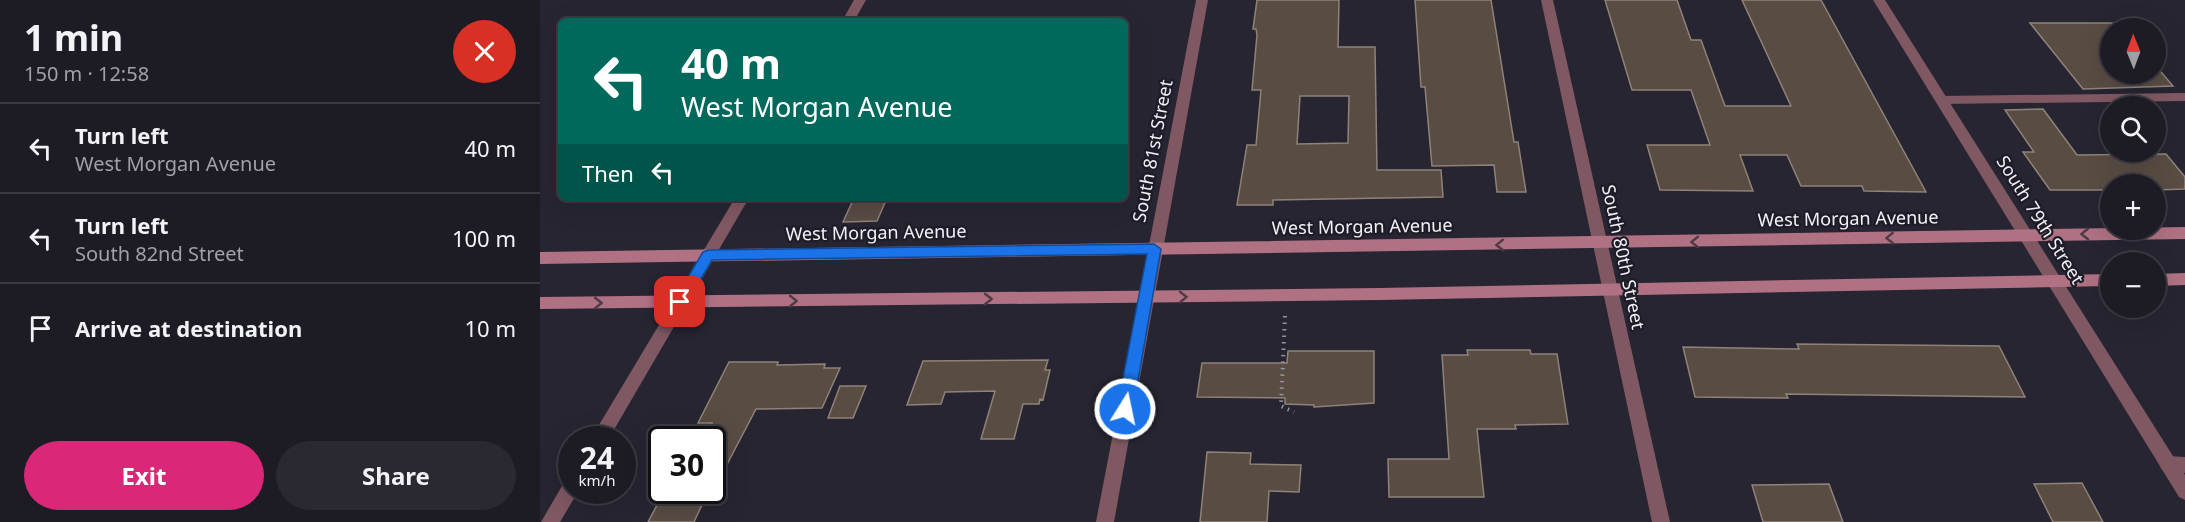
<!DOCTYPE html>
<meta charset="utf-8">
<style>
body{margin:0;font-family:"Noto Sans",sans-serif;background:#2a2932;color:#f1f3f6;height:100vh;display:flex;flex-direction:column;font-size:22px;white-space:nowrap}
*{box-sizing:border-box;margin:0}
p{font-size:20px;color:#a0a1a7}
.icon{flex:none;width:33px;height:33px;fill:none;stroke:currentColor;stroke-width:2;stroke-linecap:round;stroke-linejoin:round}
.map{position:relative;flex:1;overflow:hidden}
.sheet{display:flex;flex-direction:column;background:#1d1c25;width:540px}
.sheet>*{flex:none}
.hud{position:absolute;left:18px;top:18px;width:570px;height:183px;border-radius:9px;box-shadow:0 6px 24px #0002,0 0 0 2px #3b3a42;background:#00695c;color:#fff;overflow:hidden}
.needle{width:39px;rotate:359deg}
.controls{position:absolute;left:1560px;top:18px;display:grid;gap:12px}
.controls a{display:grid;place-items:center;width:66px;height:66px;border-radius:50%;background:#1d1c25;box-shadow:0 6px 24px #0002,0 0 0 2px #3b3a42;font-size:30px}
.speed{position:absolute;left:18px;top:426px;display:flex;gap:12px;font-size:30px;font-weight:700;text-align:center}
.speed>*{display:grid;place-content:center;width:78px;height:78px;border-radius:50%;background:#1d1c25;box-shadow:0 6px 24px #0002,0 0 0 2px #3b3a42;line-height:1}
.speed small{font-size:15px;font-weight:400}
.speed .limit{border:3px solid #111;border-radius:9px;background:#fff;color:#111}
.pin{position:absolute;display:grid;place-items:center;width:51px;height:51px;color:#fff;margin:-26px;border-radius:12px;box-shadow:0 3px 9px #0006}
.me{position:absolute;width:66px;margin:-33px;rotate:10deg;stroke-linejoin:round;filter:drop-shadow(0 0 4px #0008)}
.turn{display:flex;align-items:center;gap:21px;height:126px;padding:0 24px;font-size:27px}
.turn .icon{width:78px;height:78px;stroke-width:2.5}
.turn b{display:block;font-size:42px;line-height:51px}
.then{display:flex;align-items:center;height:57px;padding:0 24px;background:#0003;gap:12px;font-size:22px}
.round{display:grid;place-items:center;flex:none;width:63px;height:63px;border-radius:32px;background:#2a2932}
.headline{display:flex;align-items:center;justify-content:space-between;height:102px;padding:0 24px}
h1{font-size:36px;font-weight:700;line-height:45px}
.primary-button{display:flex;gap:12px;margin-top:auto;padding:12px 24px}
.primary-button a{flex:1;height:69px;border-radius:36px;background:#db2777;color:#fff;font-size:24px;font-weight:700;line-height:69px;text-align:center}
.primary-button a+a{background:#2a2932;color:#f1f3f6}
ul{padding:0;list-style:none}
li{display:flex;align-items:center;gap:18px;height:90px;padding:0 24px;border-top:2px solid #3b3a42}
li div{flex:1}
li b{display:block;font-size:22px}
li em{font-style:normal}
main{display:flex;flex:1;min-height:0}
.map>svg:first-child{display:block}
</style>
<main>
<section class="sheet">
<div class="headline"><div><h1>1 min</h1><p>150 m · 12:58</p></div><a class="round" style="background:#d93025;color:#fff"><svg class="icon" aria-label="close" viewBox="0 0 24 24"><path d="M6 6l12 12M18 6L6 18"/></svg></a></div>
<ul>
<li><svg class="icon" aria-label="left" viewBox="0 0 24 24"><path d="M17 20v-9H6M10 6l-5 5 5 5"/></svg><div><b>Turn left</b><p>West Morgan Avenue</p></div><em>40 m</em></li>
<li><svg class="icon" aria-label="left" viewBox="0 0 24 24"><path d="M17 20v-9H6M10 6l-5 5 5 5"/></svg><div><b>Turn left</b><p>South 82nd Street</p></div><em>100 m</em></li>
<li><svg class="icon" aria-label="arrive" viewBox="0 0 24 24"><path d="M6 21V4h12l-3 4 3 4H6"/></svg><div><b>Arrive at destination</b></div><em>10 m</em></li>
</ul>
<div class="primary-button"><a>Exit</a><a>Share</a></div>
</section>
<div class="map">
<svg width="1645" height="522" viewBox="0 0 1645 522">
<rect width="100%" height="100%" fill="#272531"/>
<path fill="#584c43" stroke="#8f8279" stroke-width="1.5" fill-rule="evenodd" d="M 717,0 L 799,0 L 798,47 L 835,47 L 837,170 L 901,170 L 903,197 L 733,200 L 733,205 L 697,205 L 707,145 L 716,145 L 721,90 L 712,90 L 717,35 L 716,29 L 713,29 ZM 760,96 L 809,96 L 808,143 L 757,144 Z
M 875,0 L 951,0 L 974,142 L 978,142 L 986,192 L 957,192 L 954,165 L 892,166 L 885,87 L 881,87 Z
M 1065,0 L 1137,0 L 1151,40 L 1161,40 L 1185,106 L 1251,106 L 1202,0 L 1281,0 L 1386,192 L 1324,191 L 1322,186 L 1261,186 L 1247,155 L 1200,155 L 1213,191 L 1120,190 L 1107,145 L 1170,145 L 1151,90 L 1092,90 Z
M 1490,23 L 1576,23 L 1581,28 L 1570,28 L 1570,74 L 1616,74 L 1616,66 L 1633,86 L 1543,89 Z
M 1503,109 L 1537,155 L 1626,154 L 1645,177 L 1645,189 L 1616,190 L 1616,184 L 1570,184 L 1570,190 L 1510,190 L 1483,152 L 1494,152 L 1465,110 Z
M 314,198 L 347,198 L 337,221 L 303,222 Z
M 1257,344 L 1459,346 L 1485,397 L 1246,394 L 1248,398 L 1155,397 L 1143,347 L 1259,349 Z
M 927,350 L 990,350 L 991,354 L 1017,354 L 1028,424 L 975,425 L 976,429 L 937,429 L 944,497 L 849,497 L 848,459 L 909,459 L 902,355 L 928,355 Z
M 748,351 L 834,351 L 834,403 L 774,407 L 774,405 L 745,404 L 745,398 L 657,397 L 662,363 L 747,363 Z
M 508,360 L 505,370 L 510,370 L 503,400 L 500,399 L 499,404 L 483,404 L 474,439 L 441,439 L 455,391 L 405,392 L 401,404 L 367,405 L 383,361 Z
M 189,362 L 238,362 L 237,365 L 285,364 L 284,368 L 300,368 L 282,408 L 216,409 L 172,493 L 172,423 L 158,423 Z
M 300,386 L 326,386 L 313,418 L 288,418 Z
M 667,452 L 711,453 L 710,464 L 761,465 L 759,492 L 729,491 L 727,522 L 660,522 Z
M 1542,483 L 1563,522 L 1513,522 L 1494,484 Z
M 1289,484 L 1303,522 L 1223,522 L 1212,485 Z
M 125,490 L 169,490 L 154,522 L 108,522 Z"/>
<g fill="none" stroke-linecap="round" stroke-linejoin="round">
<path stroke="#95939d" stroke-width="4" stroke-dasharray="1.5 5" stroke-linecap="butt" d="M 745,316 L 741,406 L 754,412"/>
<path fill="#7f5862" fill-rule="evenodd" d="M 1645,93 L 1645,101 L 1402,104 L 1396,100 L 1402,96 Z
M 1628,456 L 1645,457 L 1645,473 L 1622,470 L 1619,464 L 1622,458 Z"/>
<path fill="#7f5862" fill-rule="evenodd" d="M 314,0 L 326,0 L 314,21 L 302,21 Z
M 656,0 L 668,0 L 574,522 L 556,522 Z
M 1001,0 L 1013,0 L 1130,522 L 1112,522 Z
M 1333,0 L 1345,0 L 1645,475 L 1645,500 L 1639,497 Z
M 195,198 L 209,198 L 68,440 L 50,440 Z
M 32,477 L 32,490 L 39,490 L 20,522 L 1,522 L 26,479 Z"/>
<path fill="#b07283" fill-rule="evenodd" d="M 1645,227 L 1645,239 L 0,264 L 0,252 Z
M 1645,273 L 1645,285 L 1616,286 L 1616,274 Z
M 1570,274 L 1570,286 L 839,300 L 0,309 L 0,297 L 839,288 Z"/>
</g>
<defs><path id="oneway-chevron" d="M-2-3.5L2.5 0L-2 3.5" fill="none" stroke-width="1.6" stroke-linecap="round" stroke-linejoin="round" transform="scale(1.5)"/></defs>
<g stroke="#503a47">
<use href="#oneway-chevron" transform="translate(1545 234) rotate(179)"/>
<use href="#oneway-chevron" transform="translate(1350 238) rotate(179)"/>
<use href="#oneway-chevron" transform="translate(1155 242) rotate(179)"/>
<use href="#oneway-chevron" transform="translate(960 245) rotate(179)"/>
<use href="#oneway-chevron" transform="translate(643 297) rotate(-1)"/>
<use href="#oneway-chevron" transform="translate(448 299)"/>
<use href="#oneway-chevron" transform="translate(253 301)"/>
<use href="#oneway-chevron" transform="translate(58 303)"/>
</g>
<path fill="#1a73e8" stroke="#114b97" stroke-width="1.5" d="M 614,244 L 621,249 L 593,409 L 591,414 L 585,416 L 580,414 L 577,409 L 607,254 L 172,260 L 145,306 L 140,307 L 133,302 L 163,252 L 168,250 Z"/>
<g text-anchor="middle" stroke-width="4.5" stroke-linejoin="round" paint-order="stroke">
<g font-size="18" fill="#f2f1f9" stroke="#1d1c27">
<text transform="translate(613 151) rotate(-79)" y="6">South 81st Street</text>
<text transform="translate(1308 219) rotate(-1)" y="6">West Morgan Avenue</text>
<text transform="translate(1500 220) rotate(58)" y="6">South 79th Street</text>
<text transform="translate(822 227) rotate(-1)" y="6">West Morgan Avenue</text>
<text transform="translate(336 233) rotate(-1)" y="6">West Morgan Avenue</text>
<text transform="translate(1083 257) rotate(78)" y="6">South 80th Street</text>
</g>
</g>
</svg>
<div class="controls">
<a><svg class="needle" viewBox="-14 -14 28 28"><path d="M0-13l5 13h-10z" fill="#e53935"/><path d="M0 13l5-13h-10z" fill="#a0a1a7"/></svg></a>
<a><svg class="icon" aria-label="search" viewBox="0 0 24 24"><circle cx="10" cy="10" r="6"/><path d="M15 15l6 6"/></svg></a>
<a>+</a>
<a>−</a>
</div>
<div class="speed"><div>24<small>km/h</small></div><div class="limit">30</div></div>
<div class="pin" style="left:140px;top:302px;background:#d93025"><svg class="icon" aria-label="arrive" viewBox="0 0 24 24"><path d="M6 21V4h12l-3 4 3 4H6"/></svg></div>
<svg class="me" style="left:585px;top:409px" viewBox="-20 -20 40 40"><circle r="17" fill="#1a73e8" stroke="#fff" stroke-width="3"/><path d="M0-11L8 9 0 5-8 9z" fill="#fff"/></svg>
<div class="hud">
<div class="turn"><svg class="icon" aria-label="left" viewBox="0 0 24 24"><path d="M17 20v-9H6M10 6l-5 5 5 5"/></svg><div><b>40 m</b>West Morgan Avenue</div></div>
<div class="then">Then<svg class="icon" aria-label="left" viewBox="0 0 24 24"><path d="M17 20v-9H6M10 6l-5 5 5 5"/></svg></div>
</div>
</div>
</main>
